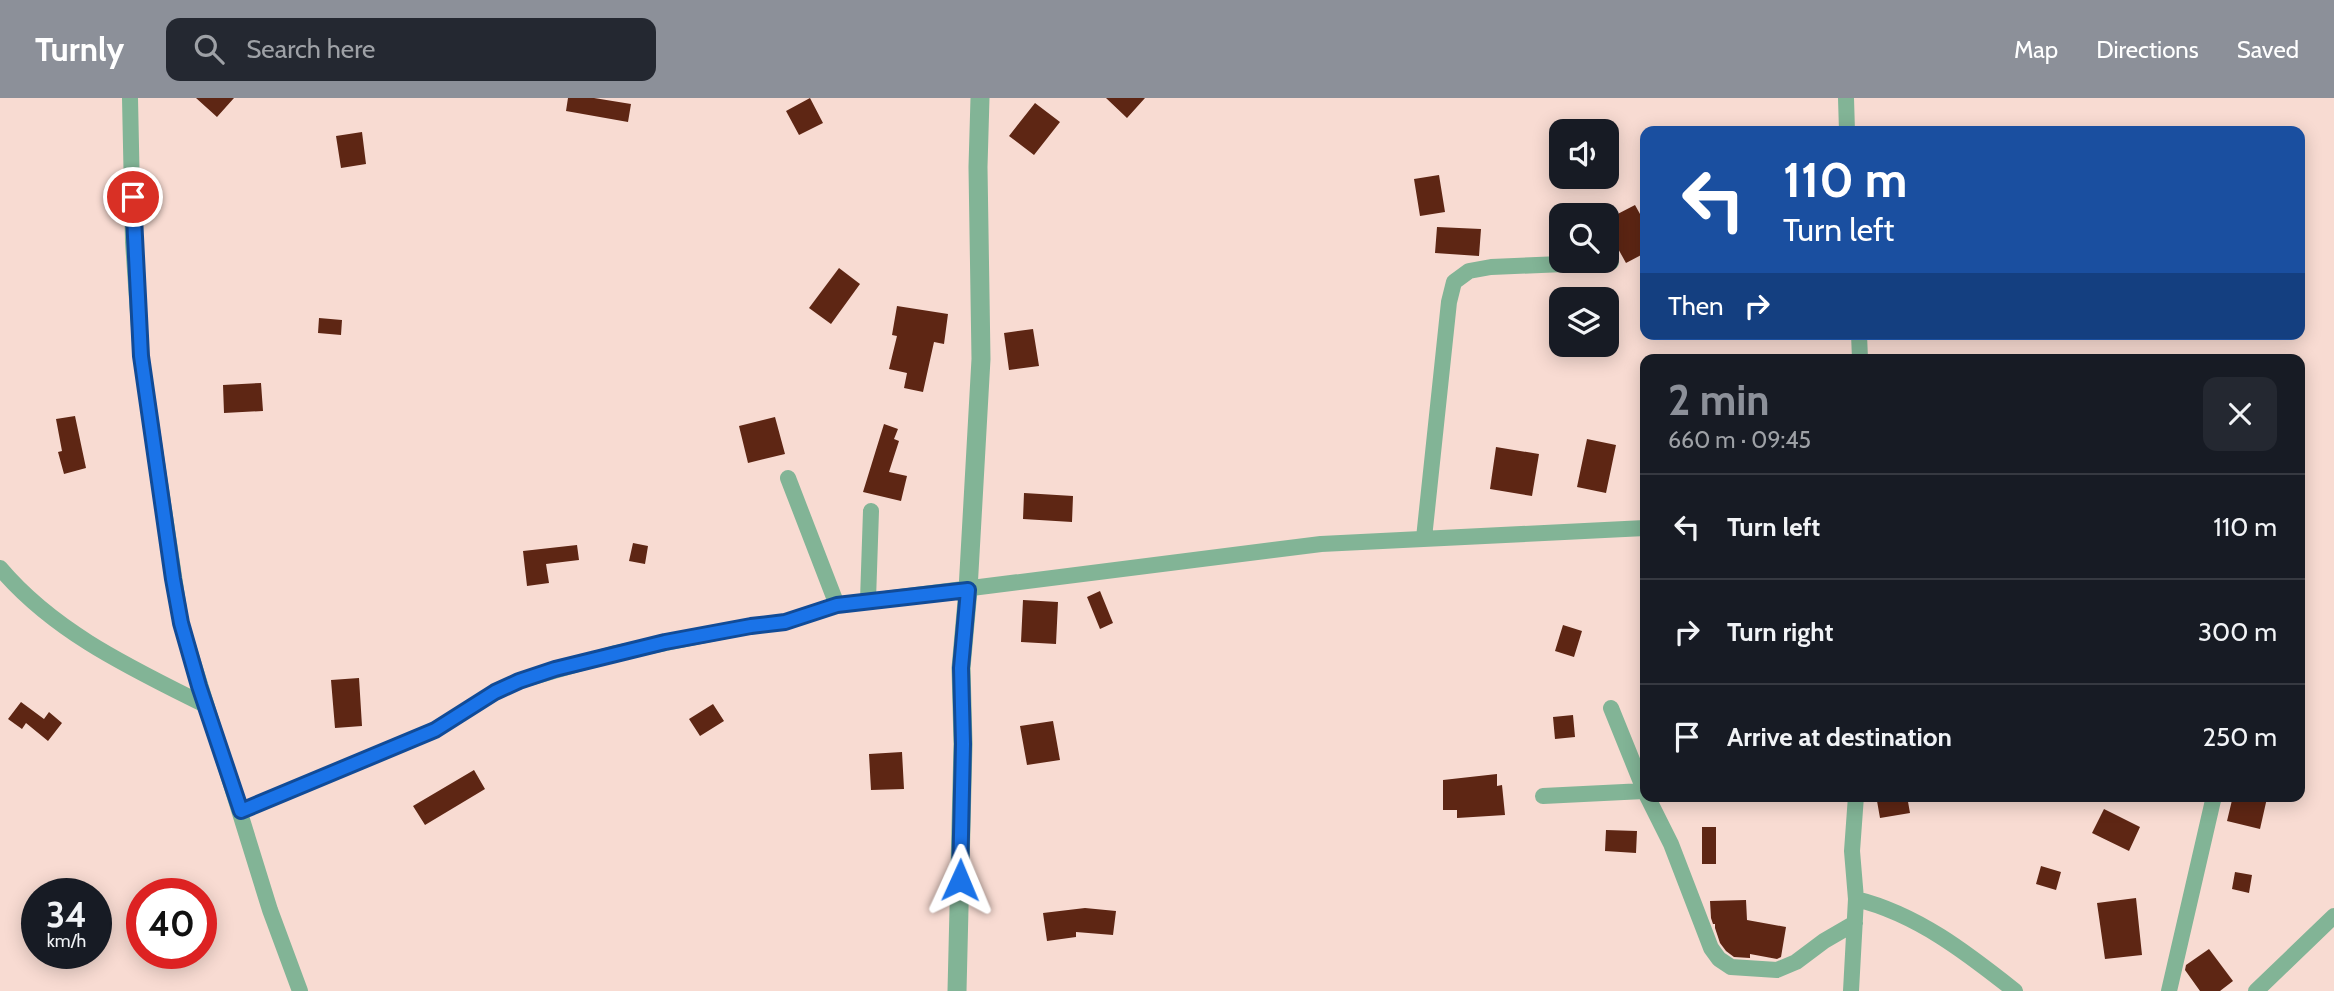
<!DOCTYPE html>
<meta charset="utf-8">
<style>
body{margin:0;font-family:Cabin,sans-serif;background:#242831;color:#f1f3f6;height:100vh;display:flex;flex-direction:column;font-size:26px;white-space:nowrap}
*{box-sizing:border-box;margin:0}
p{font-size:23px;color:#9ea1a6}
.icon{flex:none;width:38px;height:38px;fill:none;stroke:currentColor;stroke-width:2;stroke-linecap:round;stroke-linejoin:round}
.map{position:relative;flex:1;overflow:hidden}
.sheet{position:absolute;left:1640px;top:256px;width:665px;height:448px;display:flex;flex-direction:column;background:#171b24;border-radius:14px;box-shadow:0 4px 18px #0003}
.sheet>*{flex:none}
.banner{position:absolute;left:1640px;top:28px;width:665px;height:214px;border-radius:14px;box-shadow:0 4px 18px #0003;background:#1a4fa0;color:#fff;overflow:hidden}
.fabs{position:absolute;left:1549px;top:21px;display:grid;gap:14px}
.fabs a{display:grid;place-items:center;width:70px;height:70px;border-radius:14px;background:#171b24;box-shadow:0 4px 18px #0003;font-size:35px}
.speed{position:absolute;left:21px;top:780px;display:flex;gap:14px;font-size:35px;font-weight:700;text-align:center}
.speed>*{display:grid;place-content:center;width:91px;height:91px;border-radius:50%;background:#171b24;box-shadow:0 4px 18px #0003;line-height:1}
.speed small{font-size:18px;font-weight:400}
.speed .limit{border:10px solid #d22;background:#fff;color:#111}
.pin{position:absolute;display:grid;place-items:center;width:60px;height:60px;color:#fff;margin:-30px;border:4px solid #fff;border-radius:50%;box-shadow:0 2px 7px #0007}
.me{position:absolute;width:77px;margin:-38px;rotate:1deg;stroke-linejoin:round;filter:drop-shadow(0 0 5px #0008)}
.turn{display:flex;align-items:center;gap:24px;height:147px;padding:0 28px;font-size:32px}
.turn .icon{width:91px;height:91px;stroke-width:2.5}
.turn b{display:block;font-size:49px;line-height:60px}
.then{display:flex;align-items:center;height:66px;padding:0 28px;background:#0003;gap:14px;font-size:26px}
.round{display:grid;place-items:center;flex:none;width:74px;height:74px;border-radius:14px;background:#242831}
.headline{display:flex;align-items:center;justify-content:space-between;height:119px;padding:0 28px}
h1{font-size:42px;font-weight:800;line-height:52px;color:#8c9099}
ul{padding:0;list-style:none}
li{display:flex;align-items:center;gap:21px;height:105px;padding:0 28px;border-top:2px solid #363941}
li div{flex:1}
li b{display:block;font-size:26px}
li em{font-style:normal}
header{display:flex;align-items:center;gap:42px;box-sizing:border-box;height:98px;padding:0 35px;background:#8c9099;color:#fff}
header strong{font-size:33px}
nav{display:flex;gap:38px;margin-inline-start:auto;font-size:24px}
.search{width:490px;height:63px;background:#242831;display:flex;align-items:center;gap:18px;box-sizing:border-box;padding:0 24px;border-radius:14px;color:#9ea1a6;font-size:26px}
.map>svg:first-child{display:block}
</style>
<header>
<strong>Turnly</strong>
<div class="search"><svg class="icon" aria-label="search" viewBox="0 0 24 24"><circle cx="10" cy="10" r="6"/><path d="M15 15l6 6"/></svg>Search here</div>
<nav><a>Map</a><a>Directions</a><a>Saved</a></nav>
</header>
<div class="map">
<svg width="2334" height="893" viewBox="0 0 2334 893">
<rect width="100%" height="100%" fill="#f8dbd2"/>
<path fill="#5e2614" d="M 196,0 L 234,0 L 217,19 Z
M 568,0 L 594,0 L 631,6 L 628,24 L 566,13 Z
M 810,0 L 823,25 L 799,37 L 786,13 Z
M 1106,0 L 1145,0 L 1127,20 Z
M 1035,5 L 1060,24 L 1034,57 L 1009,38 Z
M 362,34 L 366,66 L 341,70 L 336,38 Z
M 1439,77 L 1445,114 L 1420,118 L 1414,81 Z
M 1635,107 L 1645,125 L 1645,155 L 1626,165 L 1606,129 L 1606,122 Z
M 1437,129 L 1481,131 L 1479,158 L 1435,155 Z
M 839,170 L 860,186 L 831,226 L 809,210 Z
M 897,208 L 948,216 L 944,246 L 934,244 L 923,294 L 904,290 L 907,275 L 889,271 L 897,238 L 892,237 Z
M 319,220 L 342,222 L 341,237 L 318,235 Z
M 1033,231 L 1039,268 L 1009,272 L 1004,235 Z
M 261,285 L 263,313 L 224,315 L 223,287 Z
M 75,318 L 86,370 L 64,376 L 58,354 L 62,353 L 56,321 Z
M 775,319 L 785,356 L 748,365 L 739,328 Z
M 884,326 L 898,331 L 894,341 L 899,343 L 889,374 L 907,378 L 901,403 L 863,394 Z
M 1587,341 L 1616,347 L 1606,395 L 1577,389 Z
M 1496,349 L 1539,356 L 1532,398 L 1490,391 Z
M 1024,395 L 1073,398 L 1072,424 L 1023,421 Z
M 633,445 L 648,448 L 645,466 L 629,463 Z
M 577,447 L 579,462 L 546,466 L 549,485 L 527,488 L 523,453 Z
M 1100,493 L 1113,525 L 1100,531 L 1087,499 Z
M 1023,502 L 1058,504 L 1056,546 L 1021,544 Z
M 1563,527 L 1582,533 L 1574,559 L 1555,553 Z
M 359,580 L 362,628 L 335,630 L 331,582 Z
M 21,604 L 44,621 L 49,614 L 62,625 L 48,643 L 26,625 L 22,631 L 8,621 Z
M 713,606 L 724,623 L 700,638 L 689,621 Z
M 1573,617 L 1575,639 L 1555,641 L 1553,619 Z
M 1053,623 L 1060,662 L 1027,667 L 1020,628 Z
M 902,654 L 904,691 L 871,692 L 869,656 Z
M 474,672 L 485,691 L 425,727 L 413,708 Z
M 1497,676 L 1497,688 L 1502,687 L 1505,717 L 1457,720 L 1457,712 L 1443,712 L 1443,682 Z
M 1907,698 L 1910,715 L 1880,720 L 1877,703 Z
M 2233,698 L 2267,700 L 2260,731 L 2227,723 Z
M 2104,711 L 2140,729 L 2129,753 L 2092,735 Z
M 1702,729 L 1716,729 L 1716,766 L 1702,766 Z
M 1606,732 L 1637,733 L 1636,755 L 1605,753 Z
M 2041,768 L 2061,774 L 2056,792 L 2036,786 Z
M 2235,774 L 2252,777 L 2249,795 L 2232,791 Z
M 2136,800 L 2142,857 L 2105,861 L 2097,805 Z
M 1746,802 L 1747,822 L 1786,829 L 1781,859 L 1777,861 L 1750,856 L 1750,860 L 1734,859 L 1726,853 L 1720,845 L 1715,830 L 1715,826 L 1713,826 L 1711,820 L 1710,803 Z
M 1085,810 L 1116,813 L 1113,837 L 1076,834 L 1076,839 L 1047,843 L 1043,815 Z
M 2209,851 L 2233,883 L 2220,893 L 2200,893 L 2185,872 L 2186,867 Z"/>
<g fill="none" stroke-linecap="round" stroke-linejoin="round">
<path stroke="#82b496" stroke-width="16" d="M 130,0 L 133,144 L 141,258 L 181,525 L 270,812 L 300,893
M 1846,0 L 1847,33
M 1859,236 L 1860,261
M 788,380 L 837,507
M 1424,440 L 1449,204 L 1454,184 L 1469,173 L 1491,169 L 1611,164
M 0,470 C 54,534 131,570 205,607
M 868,502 L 871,413
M 1611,610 L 1645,694
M 1543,698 L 1644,693
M 1647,698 L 1671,746 L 1711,850 L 1719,861 L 1731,869 L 1777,872 L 1796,864 L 1824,843 L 1855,825
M 241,713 L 435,632 L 495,594 L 519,583 L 616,555 L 751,528 L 785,524 L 837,507 L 1321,446 L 1645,430
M 1856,801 C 1917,816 1967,855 2015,893
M 1851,893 L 1856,801 L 1852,753 L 1856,698
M 2169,893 L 2214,698
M 2256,893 L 2334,818"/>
<path stroke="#82b496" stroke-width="19" d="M 957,893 L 963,646 L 961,570 L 968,492 L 981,261 L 978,69 L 980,0"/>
</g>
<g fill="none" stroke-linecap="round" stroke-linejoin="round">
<g stroke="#114b97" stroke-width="18">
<path id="route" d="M 133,99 L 141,258 L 173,481 L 181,525 L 199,588 L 241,713 L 435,632 L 495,594 L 519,583 L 555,571 L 665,544 L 751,528 L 785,524 L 837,507 L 968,492 L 961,570 L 963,646 L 960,782"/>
</g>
<use href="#route" stroke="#1a73e8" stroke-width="12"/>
</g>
</svg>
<div class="fabs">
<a><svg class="icon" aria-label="sound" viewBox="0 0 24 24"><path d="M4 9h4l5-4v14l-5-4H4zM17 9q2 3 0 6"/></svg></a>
<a><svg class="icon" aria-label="search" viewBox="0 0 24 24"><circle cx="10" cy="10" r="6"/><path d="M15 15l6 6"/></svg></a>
<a><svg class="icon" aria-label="layers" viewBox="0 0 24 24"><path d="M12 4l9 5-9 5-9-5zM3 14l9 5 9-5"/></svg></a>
</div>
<div class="speed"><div>34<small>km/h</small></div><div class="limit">40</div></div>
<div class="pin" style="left:133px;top:99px;background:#d93025"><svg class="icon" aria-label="arrive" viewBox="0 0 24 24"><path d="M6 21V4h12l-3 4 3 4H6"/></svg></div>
<svg class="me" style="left:960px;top:782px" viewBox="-20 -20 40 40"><path d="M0-17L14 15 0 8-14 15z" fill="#1a73e8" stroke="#fff" stroke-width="4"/></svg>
<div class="banner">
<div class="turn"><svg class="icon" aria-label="left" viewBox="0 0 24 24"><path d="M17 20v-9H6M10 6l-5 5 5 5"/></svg><div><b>110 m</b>Turn left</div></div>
<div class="then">Then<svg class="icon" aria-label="right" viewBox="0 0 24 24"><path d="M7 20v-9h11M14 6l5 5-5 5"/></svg></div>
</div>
<section class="sheet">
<div class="headline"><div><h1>2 min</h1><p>660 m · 09:45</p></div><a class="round"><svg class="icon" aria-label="close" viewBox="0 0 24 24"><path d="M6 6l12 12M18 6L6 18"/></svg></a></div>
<ul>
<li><svg class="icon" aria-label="left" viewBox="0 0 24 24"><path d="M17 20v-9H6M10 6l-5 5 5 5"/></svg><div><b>Turn left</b></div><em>110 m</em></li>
<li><svg class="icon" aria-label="right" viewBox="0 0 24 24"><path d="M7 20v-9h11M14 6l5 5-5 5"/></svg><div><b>Turn right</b></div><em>300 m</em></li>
<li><svg class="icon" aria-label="arrive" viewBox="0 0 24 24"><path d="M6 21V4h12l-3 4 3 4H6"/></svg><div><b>Arrive at destination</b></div><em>250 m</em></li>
</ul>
</section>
</div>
